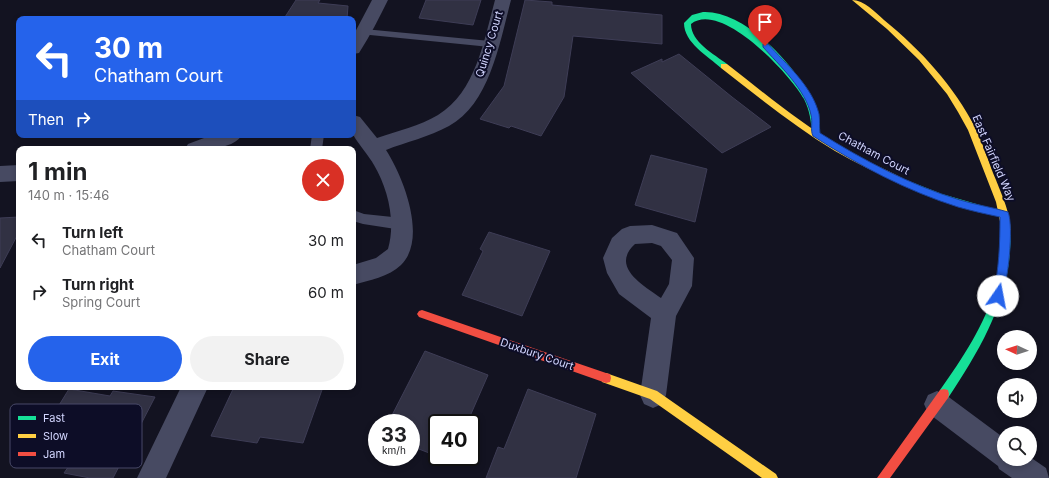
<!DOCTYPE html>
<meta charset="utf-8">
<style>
body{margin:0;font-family:Inter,sans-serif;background:#f2f2f2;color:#202124;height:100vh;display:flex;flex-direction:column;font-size:15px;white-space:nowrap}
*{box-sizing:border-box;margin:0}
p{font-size:13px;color:#757577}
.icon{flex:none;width:22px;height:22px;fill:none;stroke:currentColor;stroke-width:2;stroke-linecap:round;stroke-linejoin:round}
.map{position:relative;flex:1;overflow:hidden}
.sheet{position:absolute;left:16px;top:146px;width:340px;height:244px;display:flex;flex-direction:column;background:#fff;border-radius:8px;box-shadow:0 2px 6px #0003}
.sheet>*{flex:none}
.hud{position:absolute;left:16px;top:16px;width:340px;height:122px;border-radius:8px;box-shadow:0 2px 6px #0003;background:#2563eb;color:#fff;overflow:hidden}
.needle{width:26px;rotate:273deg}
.fabs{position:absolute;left:997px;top:330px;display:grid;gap:8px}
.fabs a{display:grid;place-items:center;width:40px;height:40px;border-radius:50%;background:#fff;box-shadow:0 2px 6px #0003;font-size:20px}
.speed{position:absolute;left:368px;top:414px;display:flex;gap:8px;font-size:20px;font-weight:700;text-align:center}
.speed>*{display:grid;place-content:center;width:52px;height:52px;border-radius:50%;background:#fff;box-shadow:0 2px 6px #0003;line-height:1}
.speed small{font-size:10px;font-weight:400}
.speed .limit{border:2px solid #111;border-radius:6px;background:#fff;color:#111}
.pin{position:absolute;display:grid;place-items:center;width:34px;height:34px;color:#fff;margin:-41px -17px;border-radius:50% 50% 50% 0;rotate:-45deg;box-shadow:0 0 4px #0007}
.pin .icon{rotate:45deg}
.me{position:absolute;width:44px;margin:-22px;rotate:12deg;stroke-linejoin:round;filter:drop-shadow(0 0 3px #0008)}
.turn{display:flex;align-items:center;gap:14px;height:84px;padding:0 12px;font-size:18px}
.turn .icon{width:52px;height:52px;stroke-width:2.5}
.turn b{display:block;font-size:28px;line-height:34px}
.then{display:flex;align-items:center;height:38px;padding:0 12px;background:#0003;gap:8px;font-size:15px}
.round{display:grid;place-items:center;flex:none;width:42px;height:42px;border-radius:21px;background:#f2f2f2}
.summary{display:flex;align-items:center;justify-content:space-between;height:68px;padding:0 12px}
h1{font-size:24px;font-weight:700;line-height:30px}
.primary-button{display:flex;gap:8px;margin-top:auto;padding:8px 12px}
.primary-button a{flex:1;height:46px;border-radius:24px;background:#2563eb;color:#fff;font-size:16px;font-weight:700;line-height:46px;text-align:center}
.primary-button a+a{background:#f2f2f2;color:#202124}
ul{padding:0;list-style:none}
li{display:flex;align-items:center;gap:12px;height:52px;padding:0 12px}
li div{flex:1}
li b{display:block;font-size:15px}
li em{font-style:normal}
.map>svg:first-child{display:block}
</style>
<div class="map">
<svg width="1049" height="478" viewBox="0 0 1049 478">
<rect width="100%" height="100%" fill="#131321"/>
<path fill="#313143" stroke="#3e3d56" d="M 296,0 L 320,0 L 318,3 L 348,6 L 347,19 L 304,19 L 285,17 Z
M 426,0 L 481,0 L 473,25 L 419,18 Z
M 525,0 L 552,2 L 552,5 L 662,15 L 662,44 L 573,36 L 564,97 L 541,136 L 511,126 L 509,128 L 480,119 L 504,86 Z
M 679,54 L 732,97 L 771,127 L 722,153 L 631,73 L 662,59 L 662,62 Z
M 651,155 L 707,169 L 695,222 L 635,205 Z
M 19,217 L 19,232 L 0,268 L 0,218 Z
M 489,232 L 550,251 L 522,316 L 462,295 L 483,251 L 480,249 Z
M 425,351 L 488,375 L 467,423 L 437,423 L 437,456 L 411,446 L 411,423 L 388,423 Z
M 234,387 L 323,387 L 303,443 L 260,437 L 257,443 L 211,436 Z
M 69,389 L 110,396 L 113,391 L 155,397 L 113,478 L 90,478 L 64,473 L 69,466 L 26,459 Z
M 528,389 L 596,414 L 576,478 L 486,478 L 498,447 L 504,449 Z"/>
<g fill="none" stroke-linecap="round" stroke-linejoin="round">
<path fill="#474a62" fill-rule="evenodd" d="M 364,29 L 490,41 L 495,44 L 490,47 L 360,34 L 359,32 L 360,30 Z
M 312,135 L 324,135 L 322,149 L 310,149 Z
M 353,210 L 364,214 L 402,218 L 407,220 L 409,224 L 407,228 L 402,230 L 363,224 L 353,221 Z"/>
<path fill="#474a62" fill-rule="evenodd" d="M 372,0 L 388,0 C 379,18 370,36 359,53 L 353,54 L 353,36 Z
M 495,0 L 511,0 C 500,41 490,104 449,126 C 429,137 406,142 386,150 C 403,176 428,239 401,265 C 389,277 369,280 353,285 L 353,265 L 376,258 L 388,249 C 396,221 388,189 374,165 C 370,157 355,140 353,134 C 352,129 353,121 353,115 L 360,117 L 377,138 C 397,131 420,126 438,115 C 476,92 484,40 495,0 Z
M 212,135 L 242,135 C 232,151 201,149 185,149 L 188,144 Z
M 19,165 L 19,181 L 0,182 L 0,166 Z
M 652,225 L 677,233 L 694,258 L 692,286 L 676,316 L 666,395 L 662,404 L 653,408 L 644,404 L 640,395 L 651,318 L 619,294 L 607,273 L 603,258 L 612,238 L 622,229 L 630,226 ZM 652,243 L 661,246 L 672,260 L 669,284 L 661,298 C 643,285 610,267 635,244 Z
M 181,387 L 208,387 L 166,478 L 137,478 Z
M 937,391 L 946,395 L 1004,438 L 1004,459 L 1030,459 L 1030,457 L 1046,468 L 1049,478 L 1012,478 L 999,469 L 998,466 L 928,413 L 924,404 L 928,395 Z"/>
<path fill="#16e098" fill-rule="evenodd" d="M 703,12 C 748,10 804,74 818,113 C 820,119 819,127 820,134 L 819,136 L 813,136 L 812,134 C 811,121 810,111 804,99 C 790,74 721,0 691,24 C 691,42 714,54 727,64 L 727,68 L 721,68 C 708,56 684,43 684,23 L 692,15 Z
M 901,178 L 942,194 L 1004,212 L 1007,213 L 1008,215 L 1007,217 L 1004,218 L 936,199 L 898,183 L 897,181 Z
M 1006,229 L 1009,230 C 1012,236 1010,245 1010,252 C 1006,306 978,353 948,398 L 944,399 L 940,398 L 939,394 L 940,390 C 962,359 985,325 995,288 C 1000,270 1001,251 1002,233 L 1003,230 Z"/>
<path fill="#ffcf43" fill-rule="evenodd" d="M 852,0 C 864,0 875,12 884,20 C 921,50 954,86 976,129 C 984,146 989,164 996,180 C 1001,193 1015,223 1009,236 L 1003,236 L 996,202 L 968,130 L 958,112 L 947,94 L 919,60 L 887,29 Z
M 721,64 L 727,64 C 764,93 800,123 841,147 C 861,159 883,168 904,179 L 905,181 L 904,183 L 898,183 C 877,173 856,163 835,151 C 795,127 758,97 721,68 Z
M 606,373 L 657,391 L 776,474 L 778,478 L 762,478 L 650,399 L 602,382 L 601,378 L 602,374 Z"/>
<path fill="#f24e42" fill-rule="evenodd" d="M 422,310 L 606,373 L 610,374 L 611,378 L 610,382 L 606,383 L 419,317 L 417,314 L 419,311 Z
M 944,389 L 948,390 L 949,394 L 948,398 L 890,478 L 877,478 L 940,390 Z"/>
</g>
<path fill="#2563eb" stroke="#184099" d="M 763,44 L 768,44 C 786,64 812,86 819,114 C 820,120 819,127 820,133 C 863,160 910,185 960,200 C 976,205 992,207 1008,212 C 1014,226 1008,284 1001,299 L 998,300 L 994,299 L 993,296 C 999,269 1000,244 1000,217 C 986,214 972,211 958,207 C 907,191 858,165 813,136 C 810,130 813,122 811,115 C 806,90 779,65 763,47 Z"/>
<g text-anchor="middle" stroke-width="4" stroke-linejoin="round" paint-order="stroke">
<g font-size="11" fill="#d3d6ff" stroke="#0d0d27">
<text transform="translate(489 44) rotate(-73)" y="4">Quincy Court</text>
<text transform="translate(874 153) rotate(28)" y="4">Chatham Court</text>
<text transform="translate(994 158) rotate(67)" y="4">East Fairfield Way</text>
<text transform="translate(537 354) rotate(19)" y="4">Duxbury Court</text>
</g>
</g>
<rect x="10" y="404" width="132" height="64" rx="6" fill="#0d0d27" stroke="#484968" stroke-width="1"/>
<rect x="18" y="416" width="18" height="4" fill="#16e098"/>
<rect x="18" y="434" width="18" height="4" fill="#ffcf43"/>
<rect x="18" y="452" width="18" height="4" fill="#f24e42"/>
<g font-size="11" fill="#d3d6ff">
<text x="43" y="422">Fast</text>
<text x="43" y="440">Slow</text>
<text x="43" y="458">Jam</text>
</g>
</svg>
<div class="fabs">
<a><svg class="needle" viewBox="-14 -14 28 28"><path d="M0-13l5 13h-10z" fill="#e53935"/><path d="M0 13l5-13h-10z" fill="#757577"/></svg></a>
<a><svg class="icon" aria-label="sound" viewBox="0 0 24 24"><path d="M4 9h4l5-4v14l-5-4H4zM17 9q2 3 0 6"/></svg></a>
<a><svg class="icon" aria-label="search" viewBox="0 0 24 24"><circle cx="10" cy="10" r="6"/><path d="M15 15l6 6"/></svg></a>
</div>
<div class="speed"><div>33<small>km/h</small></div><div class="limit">40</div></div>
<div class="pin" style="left:765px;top:46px;background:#d93025"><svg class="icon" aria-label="arrive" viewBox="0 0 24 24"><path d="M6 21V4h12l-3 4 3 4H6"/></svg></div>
<svg class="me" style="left:998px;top:296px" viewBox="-20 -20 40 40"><circle r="19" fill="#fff"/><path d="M0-13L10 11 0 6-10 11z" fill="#2563eb"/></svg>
<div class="hud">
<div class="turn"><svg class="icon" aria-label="left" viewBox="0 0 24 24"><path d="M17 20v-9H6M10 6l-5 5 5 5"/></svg><div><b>30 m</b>Chatham Court</div></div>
<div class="then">Then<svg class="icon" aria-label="right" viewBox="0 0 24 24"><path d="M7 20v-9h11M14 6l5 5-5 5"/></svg></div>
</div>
<section class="sheet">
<div class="summary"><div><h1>1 min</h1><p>140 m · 15:46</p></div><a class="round" style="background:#d93025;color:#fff"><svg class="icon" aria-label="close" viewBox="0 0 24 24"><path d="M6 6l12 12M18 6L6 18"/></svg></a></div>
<ul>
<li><svg class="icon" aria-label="left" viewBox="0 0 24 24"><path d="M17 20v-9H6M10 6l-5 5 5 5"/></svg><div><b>Turn left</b><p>Chatham Court</p></div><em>30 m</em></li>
<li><svg class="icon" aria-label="right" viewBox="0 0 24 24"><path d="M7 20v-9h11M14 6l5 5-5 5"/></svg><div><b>Turn right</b><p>Spring Court</p></div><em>60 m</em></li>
</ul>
<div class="primary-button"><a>Exit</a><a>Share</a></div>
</section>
</div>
